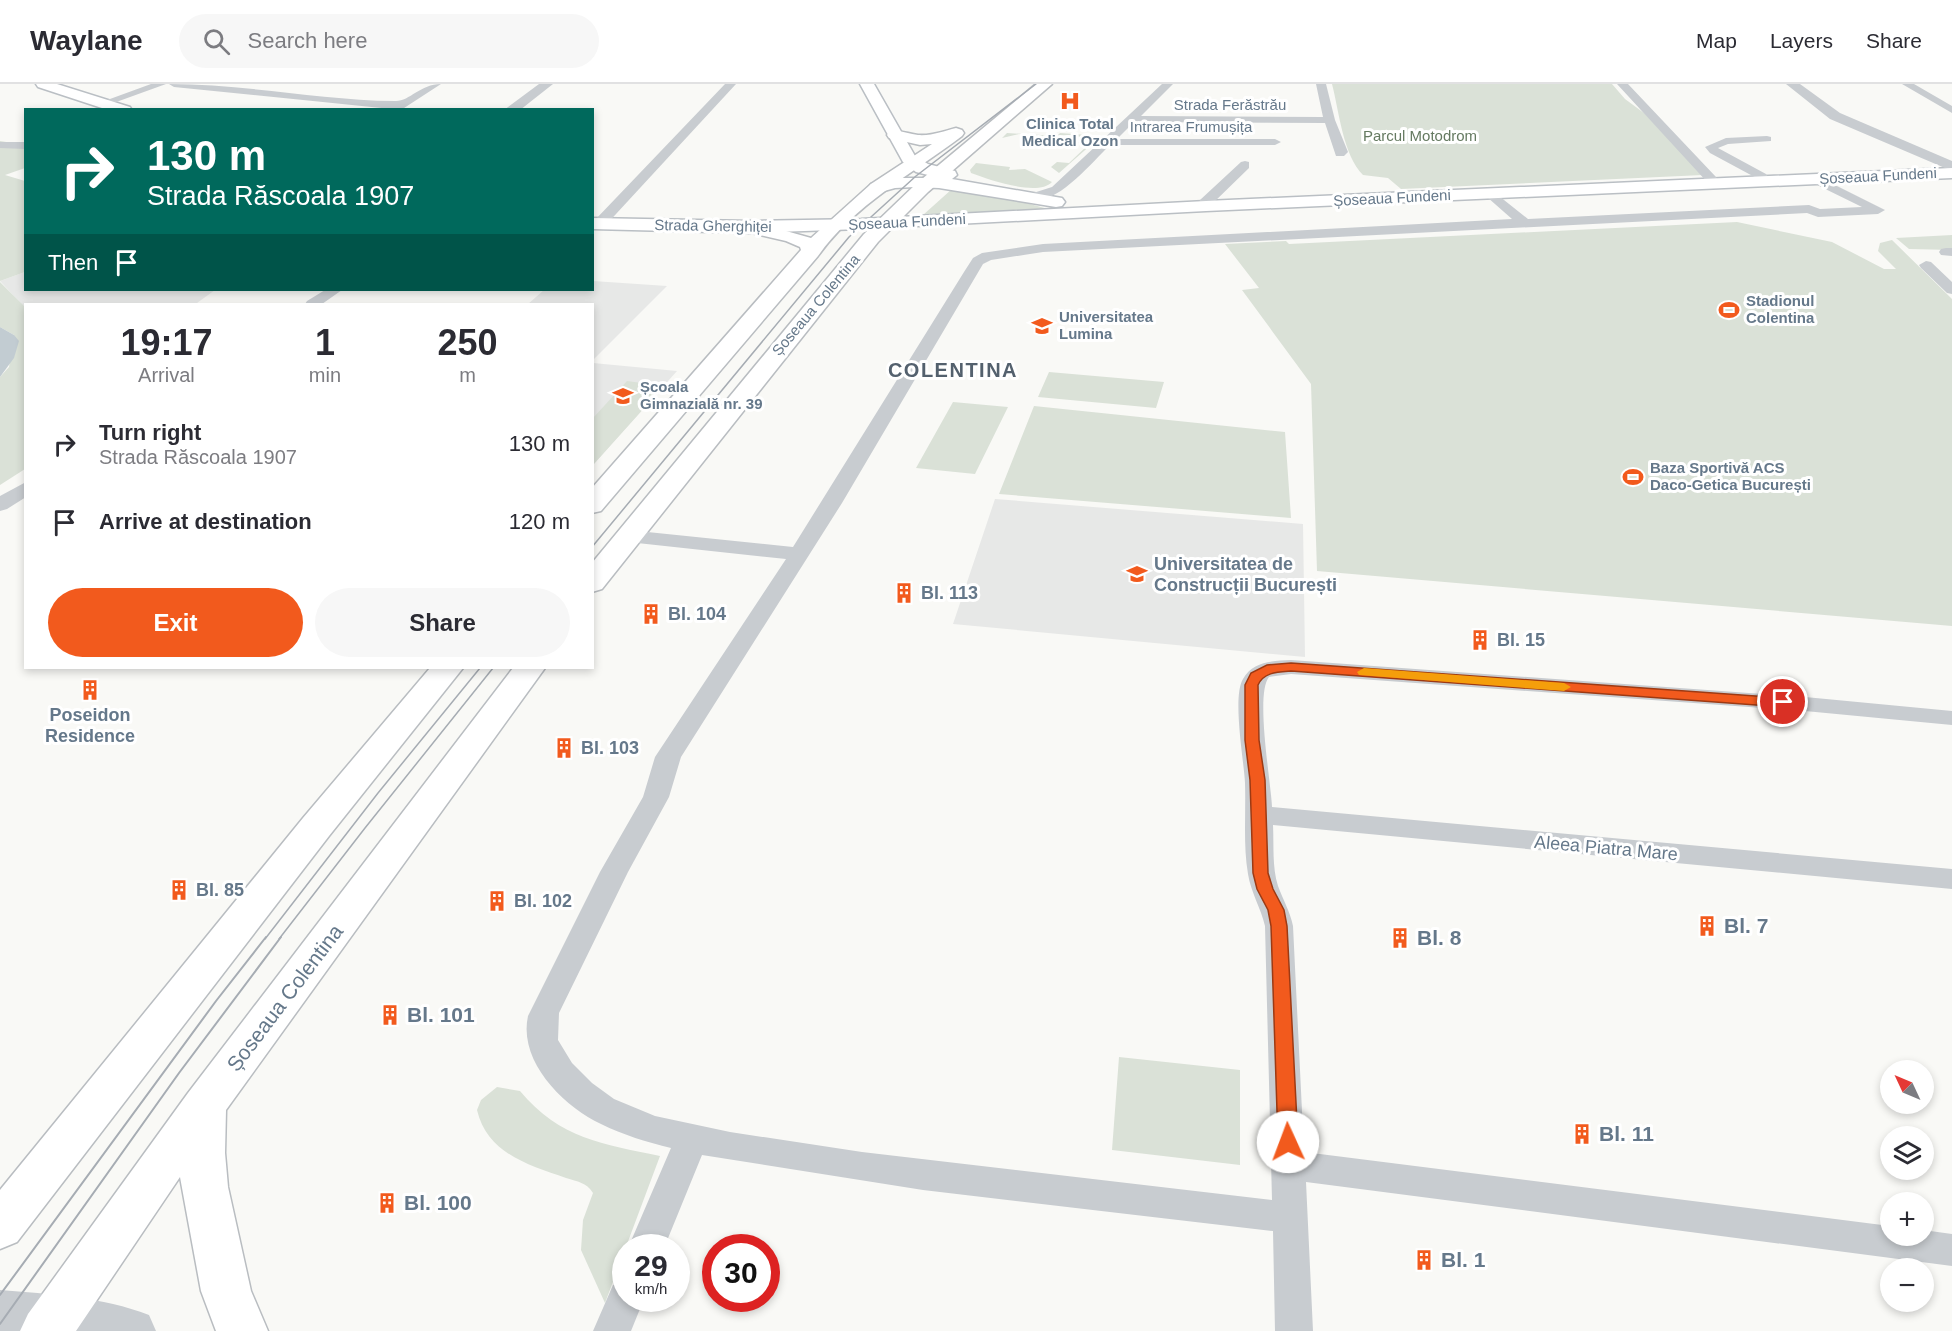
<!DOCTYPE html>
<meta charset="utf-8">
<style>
body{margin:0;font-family:Helvetica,sans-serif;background:#f7f7f7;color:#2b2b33;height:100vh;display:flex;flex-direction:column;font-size:22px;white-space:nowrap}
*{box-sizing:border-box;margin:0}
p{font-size:20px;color:#7c7c81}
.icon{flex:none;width:33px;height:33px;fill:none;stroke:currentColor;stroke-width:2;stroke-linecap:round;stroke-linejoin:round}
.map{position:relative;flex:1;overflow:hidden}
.panel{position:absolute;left:24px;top:219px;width:570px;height:366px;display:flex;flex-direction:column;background:#fff;border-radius:0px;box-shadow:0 3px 9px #0003}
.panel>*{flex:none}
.guide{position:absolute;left:24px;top:24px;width:570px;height:183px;border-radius:0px;box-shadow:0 3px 9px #0003;background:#00695c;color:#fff;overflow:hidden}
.needle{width:39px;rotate:314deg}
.fabs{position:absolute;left:1880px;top:976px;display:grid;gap:12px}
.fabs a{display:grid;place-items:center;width:54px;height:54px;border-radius:50%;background:#fff;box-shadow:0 3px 9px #0003;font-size:30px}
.speed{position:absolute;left:612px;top:1150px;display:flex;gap:12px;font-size:30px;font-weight:700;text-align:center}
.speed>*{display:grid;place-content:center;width:78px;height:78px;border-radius:50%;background:#fff;box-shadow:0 3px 9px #0003;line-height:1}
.speed small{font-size:15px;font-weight:400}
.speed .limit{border:9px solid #d22;background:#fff;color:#111}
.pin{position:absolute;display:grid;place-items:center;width:51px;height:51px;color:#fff;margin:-26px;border:3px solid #fff;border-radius:50%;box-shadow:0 2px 6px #0007}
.me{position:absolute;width:66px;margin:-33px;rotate:358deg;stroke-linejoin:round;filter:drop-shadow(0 0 4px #0008)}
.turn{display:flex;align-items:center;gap:21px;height:126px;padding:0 24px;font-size:27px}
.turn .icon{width:78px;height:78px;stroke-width:2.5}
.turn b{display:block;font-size:42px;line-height:51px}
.then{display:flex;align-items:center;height:57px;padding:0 24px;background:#0003;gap:12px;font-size:22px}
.eta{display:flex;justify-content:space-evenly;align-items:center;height:102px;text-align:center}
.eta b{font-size:36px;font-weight:700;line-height:42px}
.cta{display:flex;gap:12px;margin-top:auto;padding:12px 24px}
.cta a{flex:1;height:69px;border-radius:36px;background:#f25a1d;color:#fff;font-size:24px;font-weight:700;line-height:69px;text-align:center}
.cta a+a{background:#f7f7f7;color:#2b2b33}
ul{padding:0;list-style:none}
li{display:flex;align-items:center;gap:18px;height:78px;padding:0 24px}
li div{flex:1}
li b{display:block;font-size:22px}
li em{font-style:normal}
header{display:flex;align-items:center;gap:36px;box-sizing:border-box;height:84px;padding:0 30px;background:#fff;border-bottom:2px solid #e1e1e2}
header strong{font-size:28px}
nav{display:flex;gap:33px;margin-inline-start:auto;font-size:21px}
.search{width:420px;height:54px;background:#f7f7f7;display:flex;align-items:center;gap:15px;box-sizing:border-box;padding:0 21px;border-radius:33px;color:#7c7c81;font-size:22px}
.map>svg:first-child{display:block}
</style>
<header>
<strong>Waylane</strong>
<div class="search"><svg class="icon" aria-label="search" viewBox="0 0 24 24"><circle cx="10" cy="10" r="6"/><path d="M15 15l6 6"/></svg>Search here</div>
<nav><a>Map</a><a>Layers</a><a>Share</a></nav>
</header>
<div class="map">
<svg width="1952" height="1247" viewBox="0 0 1952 1247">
<rect width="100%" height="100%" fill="#f9f9f6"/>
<path fill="#e7e8e7" d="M 25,188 L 26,206 L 215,206 L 197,219 L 26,220 L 25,224 L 0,197 Z
M 593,197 L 667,202 L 593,276 L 592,220 L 528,220 L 544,206 L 592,206 Z
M 593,279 L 677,287 L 593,381 Z
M 995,415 L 1303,440 L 1305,573 L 953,540 Z"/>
<path fill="#dae1d7" d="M 1332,0 L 1612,0 L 1625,15 L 1644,29 L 1703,91 L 1401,105 L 1388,94 L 1363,91 C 1343,71 1339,27 1332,0 Z
M 1007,49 L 1057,52 L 1060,49 L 1101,52 L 1059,89 L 1051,83 L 1057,78 L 1069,79 L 1088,61 L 1078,59 L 1083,53 L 1064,51 L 1056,54 L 1019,50 L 1002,54 Z
M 0,57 L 26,61 L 25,84 L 5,91 L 25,97 L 25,188 L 0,197 Z
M 976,79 L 1010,83 L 1009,86 L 1025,85 L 1052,98 C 1038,113 990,96 971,89 L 970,86 Z
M 952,105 L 995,110 L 1048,125 L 923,131 Z
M 1737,138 L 1832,158 L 1884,185 L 1896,185 L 1878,167 L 1880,159 L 1892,156 L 1952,215 L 1952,542 L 1317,487 L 1311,300 L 1242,206 L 1259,204 L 1225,160 L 1286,157 L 1289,160 Z
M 1952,151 L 1952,166 L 1909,165 L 1896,154 Z
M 0,198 L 26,224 L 25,385 L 0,401 L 0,293 L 9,283 L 14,251 L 0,243 Z
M 1049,288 L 1164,298 L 1156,324 L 1038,313 Z
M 627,297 L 664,302 L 593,381 L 593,334 Z
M 953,318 L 1008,323 L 975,390 L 916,384 Z
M 1034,322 L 1285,348 L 1291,434 L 999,410 Z
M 1119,973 L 1240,986 L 1240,1081 L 1112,1066 Z
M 497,1003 L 520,1007 C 560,1055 603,1060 660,1072 L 605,1219 L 581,1166 L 583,1136 L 593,1109 C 586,1098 578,1098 566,1094 C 528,1081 487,1069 477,1026 L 481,1016 Z"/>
<path fill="#c2ccd2" d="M 0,243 L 14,251 L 19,257 L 14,274 L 0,293 Z"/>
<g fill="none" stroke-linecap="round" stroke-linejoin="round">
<g stroke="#babfc4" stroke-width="3">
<path id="secondary" d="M 36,0 L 57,0 L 130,23 L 132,26 L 108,26 L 38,3 Z
M 860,0 L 874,0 L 915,72 L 928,80 L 955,87 L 957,91 L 952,95 L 1056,113 L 1062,114 L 1065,118 L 1062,122 L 1056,123 L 939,104 L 915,103 L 895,104 L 877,109 L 871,108 L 868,104 L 871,100 L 894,94 L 940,94 L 916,88 L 903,78 Z
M 1952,84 L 1952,94 L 1206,127 L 861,145 L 750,149 L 592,145 L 592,134 L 750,137 L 861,135 L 1206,117 Z"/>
</g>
<g stroke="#b9bdc1" stroke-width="3">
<path id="primary" d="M 1036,0 L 1052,0 L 928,108 L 878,158 L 602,505 L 592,508 L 592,479 L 864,150 L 916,100 Z
M 956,44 L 962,46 L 964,49 L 962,52 C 913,89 853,122 818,172 L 601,427 L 592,429 L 592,404 L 801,166 L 800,163 L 786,157 L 743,147 L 741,143 L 743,139 L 750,137 L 811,154 L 871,100 L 932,60 L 920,61 L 889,54 L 887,51 L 889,48 C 899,45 908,50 918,51 C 932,52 944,47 956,44 Z
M 430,584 L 463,584 L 329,752 L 17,1158 L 0,1165 L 0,1106 L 303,734 Z
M 513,584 L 545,584 L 226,1026 L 225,1069 L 228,1103 L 251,1207 L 268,1247 L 216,1247 L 201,1207 L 180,1093 L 76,1247 L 20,1247 L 28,1230 L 188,1009 Z"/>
</g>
<path fill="#c8ccd0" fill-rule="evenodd" d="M 151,0 L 166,0 L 108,21 L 104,22 L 99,19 Z
M 169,0 C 245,0 319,16 395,17 C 409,18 420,0 441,0 L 401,26 L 174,3 Z
M 725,0 L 736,0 L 604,143 L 594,143 L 594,137 Z
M 1162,0 L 1173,0 L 1141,32 L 1323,33 L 1316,0 L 1326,0 L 1335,36 L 1348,68 L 1344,72 L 1336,72 L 1325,39 L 1134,38 L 1117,55 L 1275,55 L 1281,58 L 1275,61 L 1110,61 C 1092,78 1057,122 1030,116 L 1029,113 L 1030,110 L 1052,103 Z
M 1617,0 L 1628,0 L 1716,93 L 1718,96 L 1716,99 L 1708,99 Z
M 1902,0 L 1914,0 L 1952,22 L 1952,29 Z
M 1767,52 L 1771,53 L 1771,57 L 1728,60 L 1718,64 L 1766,90 L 1768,93 L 1762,97 L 1710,69 L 1705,63 L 1726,54 Z
M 0,58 L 26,58 L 26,65 L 0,64 Z
M 1245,77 L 1249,78 L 1249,84 L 1210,122 L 1200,122 L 1199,119 L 1200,116 L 1241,78 Z
M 1815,91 L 1885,126 L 1878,130 L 1818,133 L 1807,129 L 1043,168 L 991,176 L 983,180 L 842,419 L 681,673 L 669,713 L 628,788 L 559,929 L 558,956 L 572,979 L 592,999 L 614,1015 L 655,1032 L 730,1048 L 862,1068 L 1272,1116 L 1265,842 C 1261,824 1251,809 1248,790 C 1243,761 1246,729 1245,699 C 1244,677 1232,613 1243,595 C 1253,577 1273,577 1291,576 L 1805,613 L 1952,627 L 1952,641 L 1805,627 L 1291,590 L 1269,593 C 1255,610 1271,698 1272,723 L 1952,785 L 1952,805 L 1273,741 C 1274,761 1272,783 1278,802 C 1283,816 1290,827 1293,842 L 1304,1068 L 1890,1142 L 1890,1152 L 1923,1152 L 1923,1146 L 1952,1150 L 1952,1182 L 1306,1098 L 1313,1247 L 1275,1247 L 1273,1147 L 923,1106 L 702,1071 L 664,1164 L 628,1164 L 671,1064 C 647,1058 623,1051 601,1040 C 563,1022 518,977 528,932 L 600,788 L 643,713 L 655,673 L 786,475 L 628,458 L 621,456 L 618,452 L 621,448 L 628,446 L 793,463 L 964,188 L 973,174 L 982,169 L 1043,160 L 1512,135 L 1487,113 L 1489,106 L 1497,106 L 1499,112 L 1528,135 L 1809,121 L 1820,125 L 1862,123 L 1811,98 L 1809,95 Z
M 1946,164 L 1952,164 L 1952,172 L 1941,171 L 1939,168 L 1941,165 Z
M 1926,177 L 1931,178 L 1952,198 L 1952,210 L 1947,209 L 1921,184 L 1919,181 Z
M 325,206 L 342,206 L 322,220 L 305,220 L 307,217 Z
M 26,398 L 26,413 L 7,425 L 0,427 L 0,412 Z
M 626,1196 L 626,1215 L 644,1215 L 631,1247 L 593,1247 L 613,1201 Z"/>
<path fill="#c8ccd0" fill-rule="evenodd" d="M 539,0 L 553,0 L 520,26 L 504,26 Z
M 1786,0 L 1800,0 L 1840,29 L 1952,77 L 1952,87 L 1830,35 Z
M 0,1206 C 49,1210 103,1213 149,1231 L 156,1247 L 0,1247 Z"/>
<use href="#secondary" fill="#fff" fill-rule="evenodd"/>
<use href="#primary" fill="#fff" fill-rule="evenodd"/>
<path stroke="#a6acb3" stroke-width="1.5" d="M 592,463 L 849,153 L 916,92 L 1036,0
M 265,855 L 378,709 L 480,584
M 279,855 L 365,744 L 493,584"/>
<path stroke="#a6acb3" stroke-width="2" d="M 0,1211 L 216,917 L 266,853
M 0,1240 L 179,989 L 281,853"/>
</g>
<path fill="#f25a1d" stroke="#9d3a13" stroke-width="1.5" d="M 1291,579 L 1783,614 L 1790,618 L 1783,623 L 1291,587 C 1278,588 1264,588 1258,601 L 1259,656 L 1265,696 L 1268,789 L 1273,805 L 1284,826 L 1287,842 L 1298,1058 L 1295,1063 L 1288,1066 L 1281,1063 L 1278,1058 L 1271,842 L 1268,826 L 1257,805 L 1253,789 L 1250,696 L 1245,656 L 1245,601 L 1251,589 L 1267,581 Z"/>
<path fill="#f59e0b" d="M 1364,584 L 1564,599 L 1571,603 L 1564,607 L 1359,591 L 1357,588 Z"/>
<defs>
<g id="hospital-bare" transform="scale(1.62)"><path d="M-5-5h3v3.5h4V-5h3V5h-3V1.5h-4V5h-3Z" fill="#f25a1d" stroke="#fff" stroke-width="2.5" paint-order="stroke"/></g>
<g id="stadium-bare" transform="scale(1.62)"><path d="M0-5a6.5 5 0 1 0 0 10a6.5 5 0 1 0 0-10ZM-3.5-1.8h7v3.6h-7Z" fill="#f25a1d" stroke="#fff" stroke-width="2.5" paint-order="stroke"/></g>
<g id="university-bare" transform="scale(1.62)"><path d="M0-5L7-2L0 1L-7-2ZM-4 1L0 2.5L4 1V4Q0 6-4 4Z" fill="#f25a1d" stroke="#fff" stroke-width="2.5" paint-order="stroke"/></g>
<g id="school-bare" transform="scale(1.62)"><path d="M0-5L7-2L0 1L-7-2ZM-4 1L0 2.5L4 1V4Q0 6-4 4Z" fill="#f25a1d" stroke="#fff" stroke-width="2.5" paint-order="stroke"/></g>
<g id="building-bare" transform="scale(1.62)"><path d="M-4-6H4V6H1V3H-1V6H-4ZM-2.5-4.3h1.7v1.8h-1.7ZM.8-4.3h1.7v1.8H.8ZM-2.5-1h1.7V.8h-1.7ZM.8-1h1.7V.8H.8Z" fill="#f25a1d" stroke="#fff" stroke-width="2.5" paint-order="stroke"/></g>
</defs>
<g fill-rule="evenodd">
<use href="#hospital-bare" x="1070" y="17"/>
<use href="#stadium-bare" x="1729" y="226"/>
<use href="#university-bare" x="1042" y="242"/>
<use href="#school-bare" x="623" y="312"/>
<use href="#stadium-bare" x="1633" y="393"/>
<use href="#university-bare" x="1137" y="490"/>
<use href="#building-bare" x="904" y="509"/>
<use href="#building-bare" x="651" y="530"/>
<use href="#building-bare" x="1480" y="556"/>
<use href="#building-bare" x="90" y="606"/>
<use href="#building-bare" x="564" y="664"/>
<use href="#building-bare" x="179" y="806"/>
<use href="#building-bare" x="497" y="817"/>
<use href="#building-bare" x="1707" y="842"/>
<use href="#building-bare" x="1400" y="854"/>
<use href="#building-bare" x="390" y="931"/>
<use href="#building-bare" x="1582" y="1050"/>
<use href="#building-bare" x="387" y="1119"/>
<use href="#building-bare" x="1424" y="1176"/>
</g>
<g text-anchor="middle" stroke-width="6" stroke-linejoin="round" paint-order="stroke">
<g font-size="15" fill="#65788a" stroke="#fff">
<text x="1230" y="26">Strada Ferăstrău</text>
<text x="1191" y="48">Intrarea Frumușița</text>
<text transform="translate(1878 92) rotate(-3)" y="5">Șoseaua Fundeni</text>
<text transform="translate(1392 114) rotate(-3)" y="5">Șoseaua Fundeni</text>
<text transform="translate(907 138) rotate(-3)" y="5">Șoseaua Fundeni</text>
<text transform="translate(713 142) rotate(1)" y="5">Strada Gherghiței</text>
<text transform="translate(816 221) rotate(-50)" y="5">Șoseaua Colentina</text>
</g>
<g font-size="15" font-weight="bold" fill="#65788a" stroke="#fff" text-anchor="start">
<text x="1070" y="45" text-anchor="middle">Clinica Total<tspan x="1070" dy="17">Medical Ozon</tspan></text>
<text x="1746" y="222">Stadionul<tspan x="1746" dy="17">Colentina</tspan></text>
<text x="1059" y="238">Universitatea<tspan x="1059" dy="17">Lumina</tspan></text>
<text x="640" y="308">Școala<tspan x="640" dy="17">Gimnazială nr. 39</tspan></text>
<text x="1650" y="389">Baza Sportivă ACS<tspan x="1650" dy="17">Daco-Getica București</tspan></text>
</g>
<g font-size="15" fill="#657a61" stroke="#fff">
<text x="1420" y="57">Parcul Motodrom</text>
</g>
<g font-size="18" font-weight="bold" fill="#65788a" stroke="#fff" text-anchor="start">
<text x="1154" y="486">Universitatea de<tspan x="1154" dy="21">Construcții București</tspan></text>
<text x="921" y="515">Bl. 113</text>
<text x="668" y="536">Bl. 104</text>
<text x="1497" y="562">Bl. 15</text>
<text x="90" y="637" text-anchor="middle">Poseidon<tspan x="90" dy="21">Residence</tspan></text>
<text x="581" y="670">Bl. 103</text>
<text x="196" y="812">Bl. 85</text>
<text x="514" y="823">Bl. 102</text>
</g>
<g font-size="18" fill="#65788a" stroke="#fff">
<text transform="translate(1606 764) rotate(5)" y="6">Aleea Piatra Mare</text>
</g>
<g font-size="20" font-weight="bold" letter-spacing="1.5" fill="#54616e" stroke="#fff">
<text x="953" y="293">COLENTINA</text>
</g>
<g font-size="21" font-weight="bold" fill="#65788a" stroke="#fff" text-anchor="start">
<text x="1724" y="849">Bl. 7</text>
<text x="1417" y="861">Bl. 8</text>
<text x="407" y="938">Bl. 101</text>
<text x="1599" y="1057">Bl. 11</text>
<text x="404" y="1126">Bl. 100</text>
<text x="1441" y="1183">Bl. 1</text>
</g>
<g font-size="21" fill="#65788a" stroke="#fff">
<text transform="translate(285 914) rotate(-53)" y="7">Șoseaua Colentina</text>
</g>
</g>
</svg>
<div class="fabs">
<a><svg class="needle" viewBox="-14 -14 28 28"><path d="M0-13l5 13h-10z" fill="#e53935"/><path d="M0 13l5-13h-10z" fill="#7c7c81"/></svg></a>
<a><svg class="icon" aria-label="layers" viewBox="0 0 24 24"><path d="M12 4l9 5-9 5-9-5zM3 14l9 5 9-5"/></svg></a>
<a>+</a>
<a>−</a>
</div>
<div class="speed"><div>29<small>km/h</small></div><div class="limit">30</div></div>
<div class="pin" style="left:1783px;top:618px;background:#d93025"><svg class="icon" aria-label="arrive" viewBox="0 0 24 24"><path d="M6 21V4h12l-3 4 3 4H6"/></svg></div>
<svg class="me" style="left:1288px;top:1058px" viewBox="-20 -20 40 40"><circle r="19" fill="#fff"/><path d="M0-13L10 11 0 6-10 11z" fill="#f25a1d"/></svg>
<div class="guide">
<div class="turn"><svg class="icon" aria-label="right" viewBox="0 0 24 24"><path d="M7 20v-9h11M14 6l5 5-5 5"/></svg><div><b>130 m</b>Strada Răscoala 1907</div></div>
<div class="then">Then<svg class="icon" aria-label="arrive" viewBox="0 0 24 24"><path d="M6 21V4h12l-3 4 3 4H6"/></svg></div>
</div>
<section class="panel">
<div class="eta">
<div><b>19:17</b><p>Arrival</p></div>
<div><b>1</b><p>min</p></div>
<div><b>250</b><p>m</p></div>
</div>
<ul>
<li><svg class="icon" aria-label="right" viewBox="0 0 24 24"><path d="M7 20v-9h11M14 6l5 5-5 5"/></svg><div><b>Turn right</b><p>Strada Răscoala 1907</p></div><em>130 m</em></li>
<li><svg class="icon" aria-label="arrive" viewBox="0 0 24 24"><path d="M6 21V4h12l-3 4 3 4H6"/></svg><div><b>Arrive at destination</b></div><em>120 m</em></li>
</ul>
<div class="cta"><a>Exit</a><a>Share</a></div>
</section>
</div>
